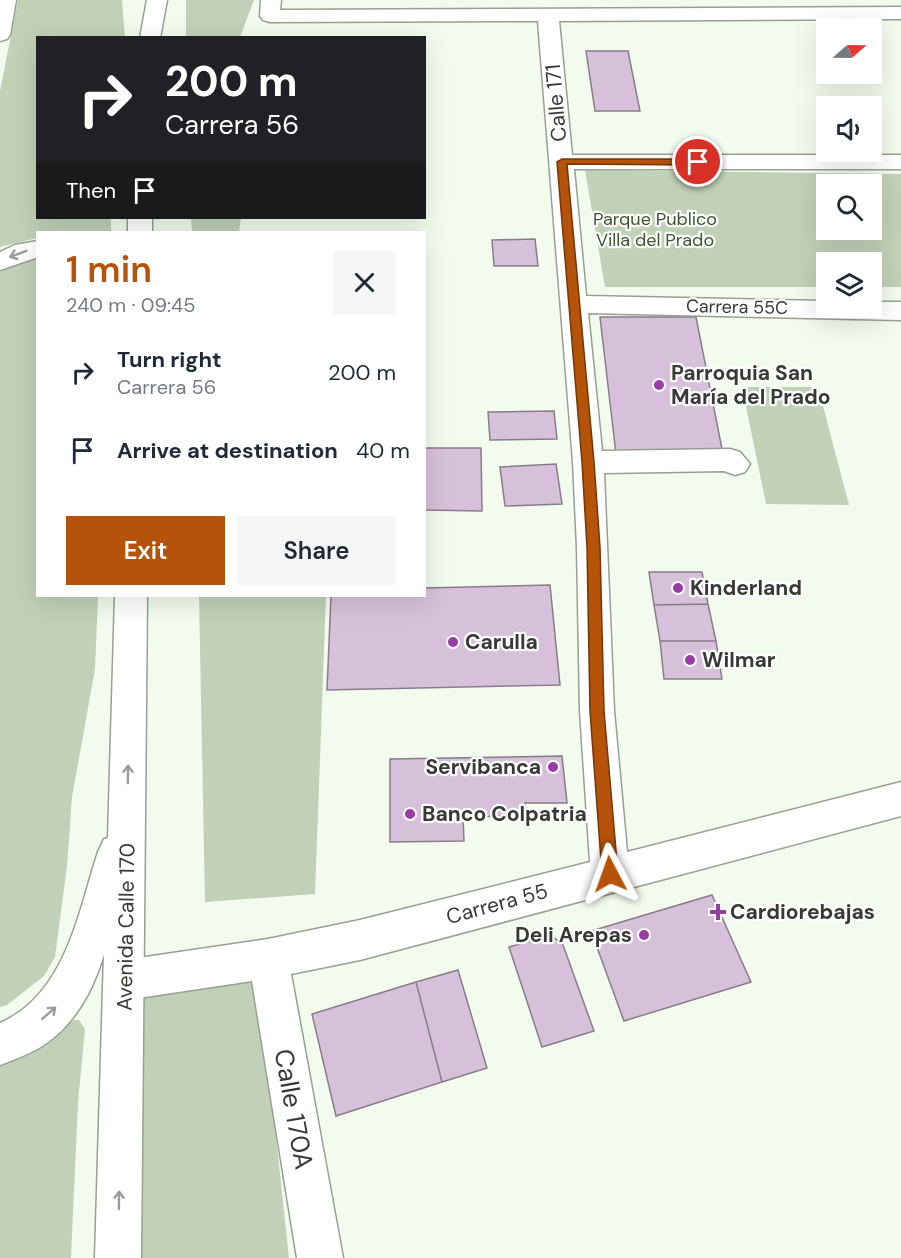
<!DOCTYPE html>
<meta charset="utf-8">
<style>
body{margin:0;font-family:"DM Sans",sans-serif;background:#f6f6f7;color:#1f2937;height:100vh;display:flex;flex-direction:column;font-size:22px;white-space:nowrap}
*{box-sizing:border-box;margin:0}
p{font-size:20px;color:#747a83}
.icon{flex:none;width:33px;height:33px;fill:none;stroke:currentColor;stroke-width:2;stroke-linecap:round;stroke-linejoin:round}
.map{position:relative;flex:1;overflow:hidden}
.drawer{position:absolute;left:36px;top:231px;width:390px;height:366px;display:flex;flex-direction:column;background:#fff;border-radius:0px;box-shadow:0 6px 24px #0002}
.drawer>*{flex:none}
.top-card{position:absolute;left:36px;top:36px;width:390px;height:183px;border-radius:0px;box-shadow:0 6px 24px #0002;background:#202124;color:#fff;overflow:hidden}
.needle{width:39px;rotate:70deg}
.buttons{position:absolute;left:816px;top:18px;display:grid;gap:12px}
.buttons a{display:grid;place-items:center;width:66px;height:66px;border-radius:0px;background:#fff;box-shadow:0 6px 24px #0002;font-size:30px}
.pin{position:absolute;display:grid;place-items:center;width:51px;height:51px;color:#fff;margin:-26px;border:3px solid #fff;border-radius:50%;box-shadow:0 2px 6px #0007}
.me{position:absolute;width:66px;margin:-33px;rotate:356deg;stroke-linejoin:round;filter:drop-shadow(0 0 4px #0008)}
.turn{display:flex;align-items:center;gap:21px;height:126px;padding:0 30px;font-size:27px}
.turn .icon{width:78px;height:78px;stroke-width:2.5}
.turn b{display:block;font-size:42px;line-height:51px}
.then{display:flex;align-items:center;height:57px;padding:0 30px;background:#0003;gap:12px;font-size:22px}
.round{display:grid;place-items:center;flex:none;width:63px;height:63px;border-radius:0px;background:#f6f6f7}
.head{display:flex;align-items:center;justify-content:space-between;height:102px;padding:0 30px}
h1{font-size:36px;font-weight:600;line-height:45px;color:#b45309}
.primary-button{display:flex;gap:12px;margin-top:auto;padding:12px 30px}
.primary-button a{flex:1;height:69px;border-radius:0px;background:#b45309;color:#fff;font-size:24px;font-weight:600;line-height:69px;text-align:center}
.primary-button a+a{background:#f6f6f7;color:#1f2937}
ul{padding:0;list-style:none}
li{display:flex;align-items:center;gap:18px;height:78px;padding:0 30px}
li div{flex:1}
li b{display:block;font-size:22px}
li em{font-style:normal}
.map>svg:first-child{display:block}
</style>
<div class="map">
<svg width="901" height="1258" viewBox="0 0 901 1258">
<rect width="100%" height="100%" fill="#f2fbed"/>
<path fill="#c0d1b7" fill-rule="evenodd" d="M 18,0 L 122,0 L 125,37 L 38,38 L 38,218 L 111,218 L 111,232 L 38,232 L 37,238 L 0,247 L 0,91 Z
M 186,0 L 254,0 L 240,37 L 186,38 Z
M 585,170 L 901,174 L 901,287 L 872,287 L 872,262 L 826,262 L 826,287 L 605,287 ZM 826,184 L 872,184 L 872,230 L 826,230 Z
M 191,218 L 241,218 L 239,232 L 192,232 Z
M 37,258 L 38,596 L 98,596 L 95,669 L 72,797 L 67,866 L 55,957 L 44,976 L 7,1005 L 0,1007 L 0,272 L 20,262 Z
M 742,387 L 818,387 L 849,505 L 766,504 Z
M 199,596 L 326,596 L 315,894 L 205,902 Z
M 259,979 L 289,1258 L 136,1258 L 143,990 Z
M 68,1020 L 79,1020 L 85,1029 L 78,1102 L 71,1258 L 0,1258 L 0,1064 Z"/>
<path fill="#d7c0da" stroke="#877d89" stroke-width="1.5" d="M 586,51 L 628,51 L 640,111 L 595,111 Z
M 535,239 L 538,266 L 494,266 L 492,240 Z
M 600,317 L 696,317 L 723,454 L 616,454 Z
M 554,411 L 557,439 L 490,440 L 488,412 Z
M 424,448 L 481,448 L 482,511 L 424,510 Z
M 556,464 L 562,504 L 505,506 L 500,467 Z
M 649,572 L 702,572 L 708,604 L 654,605 Z
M 550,585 L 560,685 L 327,690 L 331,596 L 424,596 L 424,588 Z
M 708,604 L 716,641 L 660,641 L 654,605 Z
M 660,641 L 716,641 L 722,679 L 664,679 Z
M 562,756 L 567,803 L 525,803 L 526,810 L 508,811 L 509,816 L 463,817 L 464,841 L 390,842 L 390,759 Z
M 712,895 L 751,982 L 624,1021 L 591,931 Z
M 551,935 L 563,945 L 594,1031 L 542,1047 L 509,947 Z
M 458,970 L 487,1068 L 442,1082 L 416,982 Z
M 416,982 L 442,1082 L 336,1116 L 312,1014 Z"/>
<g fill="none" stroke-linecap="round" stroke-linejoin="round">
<g stroke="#98a093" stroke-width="3">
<path id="minor" d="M 261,0 L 281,0 L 280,10 L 901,7 L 901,19 L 559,21 L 572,155 L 901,155 L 901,169 L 574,169 L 586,296 L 826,301 L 826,308 L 872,308 L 872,302 L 901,302 L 901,320 L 588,313 L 602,451 L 730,449 L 740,452 L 750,464 L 745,472 L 735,475 L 724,471 L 604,473 L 614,711 L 627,852 L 901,782 L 901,816 L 360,960 L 291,974 L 343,1258 L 297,1258 L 252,981 L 125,1000 L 111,994 L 105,980 L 111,966 L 125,960 L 268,939 L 360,920 L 590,862 L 580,711 L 577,547 L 573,462 L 538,21 L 270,22 L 263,20 L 260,16 Z"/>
</g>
<g stroke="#98a093" stroke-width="3">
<path id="major" d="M 0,0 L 16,0 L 10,35 L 7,39 L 0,41 Z
M 147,0 L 167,0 L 160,38 L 140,38 Z
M 128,218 L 152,218 L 152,232 L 128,232 Z
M 38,241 L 38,257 L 0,270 L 0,252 L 15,245 Z
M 115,596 L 147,596 L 141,1258 L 95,1258 L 104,954 C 93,991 74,1027 39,1048 C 27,1055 13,1060 0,1065 L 0,1023 C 66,994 78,913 98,852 L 104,839 L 108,838 Z"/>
</g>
<use href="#minor" fill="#fff" fill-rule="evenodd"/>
<use href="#major" fill="#fff" fill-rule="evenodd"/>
</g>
<defs><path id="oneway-shaft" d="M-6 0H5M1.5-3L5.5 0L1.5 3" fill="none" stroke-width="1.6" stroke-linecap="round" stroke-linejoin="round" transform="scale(1.5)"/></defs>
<g stroke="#9a9c9a">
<use href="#oneway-shaft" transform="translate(18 254) rotate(160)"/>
<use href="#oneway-shaft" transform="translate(128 774) rotate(-89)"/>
<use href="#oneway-shaft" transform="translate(49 1013) rotate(-41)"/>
<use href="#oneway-shaft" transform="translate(119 1200) rotate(-89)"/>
</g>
<path fill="#b45309" stroke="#753606" stroke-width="1.5" d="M 562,159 L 698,159 L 702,162 L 698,165 L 567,164 L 594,462 L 600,547 L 604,711 L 618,874 L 615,880 L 610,882 L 604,880 L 602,874 L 590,711 L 587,547 L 582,462 L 557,162 Z"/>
<g fill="#983ca6" stroke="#fff" stroke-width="2">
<circle cx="659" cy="385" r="6"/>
<circle cx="678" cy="588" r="6"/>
<circle cx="453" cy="642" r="6"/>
<circle cx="690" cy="660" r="6"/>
<circle cx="553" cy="767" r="6"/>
<circle cx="410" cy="814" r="6"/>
<path d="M715 903h6v6h6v6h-6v6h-6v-6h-6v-6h6z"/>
<circle cx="644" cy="935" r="6"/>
</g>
<g text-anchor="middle" stroke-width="4.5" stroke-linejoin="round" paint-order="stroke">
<g font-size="18" fill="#3c552b" stroke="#fff">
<text x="655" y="225">Parque Publico<tspan x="655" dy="21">Villa del Prado</tspan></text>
</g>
<g font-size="18" fill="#363934" stroke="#fff">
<text transform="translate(737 307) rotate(1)" y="6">Carrera 55C</text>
</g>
<g font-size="21" fill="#363934" stroke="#fff">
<text transform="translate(556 103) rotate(-95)" y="7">Calle 171</text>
<text transform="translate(497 904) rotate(-15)" y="7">Carrera 55</text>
<text transform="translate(126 927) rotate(-89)" y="7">Avenida Calle 170</text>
</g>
<g font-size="21" font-weight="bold" fill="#363934" stroke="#fff" text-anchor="start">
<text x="671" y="380">Parroquia San<tspan x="671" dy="24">María del Prado</tspan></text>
<text x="690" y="595">Kinderland</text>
<text x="465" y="649">Carulla</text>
<text x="702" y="667">Wilmar</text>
<text x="541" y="774" text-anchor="end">Servibanca</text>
<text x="422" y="821">Banco Colpatria</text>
<text x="730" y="919">Cardiorebajas</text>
<text x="632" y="942" text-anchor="end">Deli Arepas</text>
</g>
<g font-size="26" fill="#363934" stroke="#fff">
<text transform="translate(294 1109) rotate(80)" y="9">Calle 170A</text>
</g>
</g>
</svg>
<div class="buttons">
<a><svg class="needle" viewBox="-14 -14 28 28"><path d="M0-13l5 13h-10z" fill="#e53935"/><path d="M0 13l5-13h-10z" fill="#747a83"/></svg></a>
<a><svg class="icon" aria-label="sound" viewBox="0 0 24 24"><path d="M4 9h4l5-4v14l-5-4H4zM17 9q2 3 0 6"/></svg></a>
<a><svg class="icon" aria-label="search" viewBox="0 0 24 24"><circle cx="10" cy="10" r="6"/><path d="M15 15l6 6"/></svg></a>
<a><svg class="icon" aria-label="layers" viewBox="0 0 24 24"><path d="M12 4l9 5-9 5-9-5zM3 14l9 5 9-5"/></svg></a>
</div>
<div class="pin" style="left:698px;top:162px;background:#d93025"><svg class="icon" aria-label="arrive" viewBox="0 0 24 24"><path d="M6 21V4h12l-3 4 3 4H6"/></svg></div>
<svg class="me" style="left:610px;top:874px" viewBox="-20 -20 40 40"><path d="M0-17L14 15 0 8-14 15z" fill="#b45309" stroke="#fff" stroke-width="4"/></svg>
<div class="top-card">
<div class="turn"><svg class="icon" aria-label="right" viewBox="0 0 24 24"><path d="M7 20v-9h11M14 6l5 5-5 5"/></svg><div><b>200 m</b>Carrera 56</div></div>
<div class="then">Then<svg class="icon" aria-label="arrive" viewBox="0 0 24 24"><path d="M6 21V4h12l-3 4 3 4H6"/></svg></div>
</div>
<section class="drawer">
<div class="head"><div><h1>1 min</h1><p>240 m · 09:45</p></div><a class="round"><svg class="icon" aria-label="close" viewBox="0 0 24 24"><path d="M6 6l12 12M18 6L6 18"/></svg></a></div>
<ul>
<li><svg class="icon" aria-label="right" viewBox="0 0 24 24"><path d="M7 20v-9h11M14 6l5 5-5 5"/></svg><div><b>Turn right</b><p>Carrera 56</p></div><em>200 m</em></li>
<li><svg class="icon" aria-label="arrive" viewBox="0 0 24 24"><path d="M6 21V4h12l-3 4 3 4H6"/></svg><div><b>Arrive at destination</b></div><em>40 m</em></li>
</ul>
<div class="primary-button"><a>Exit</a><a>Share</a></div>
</section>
</div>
